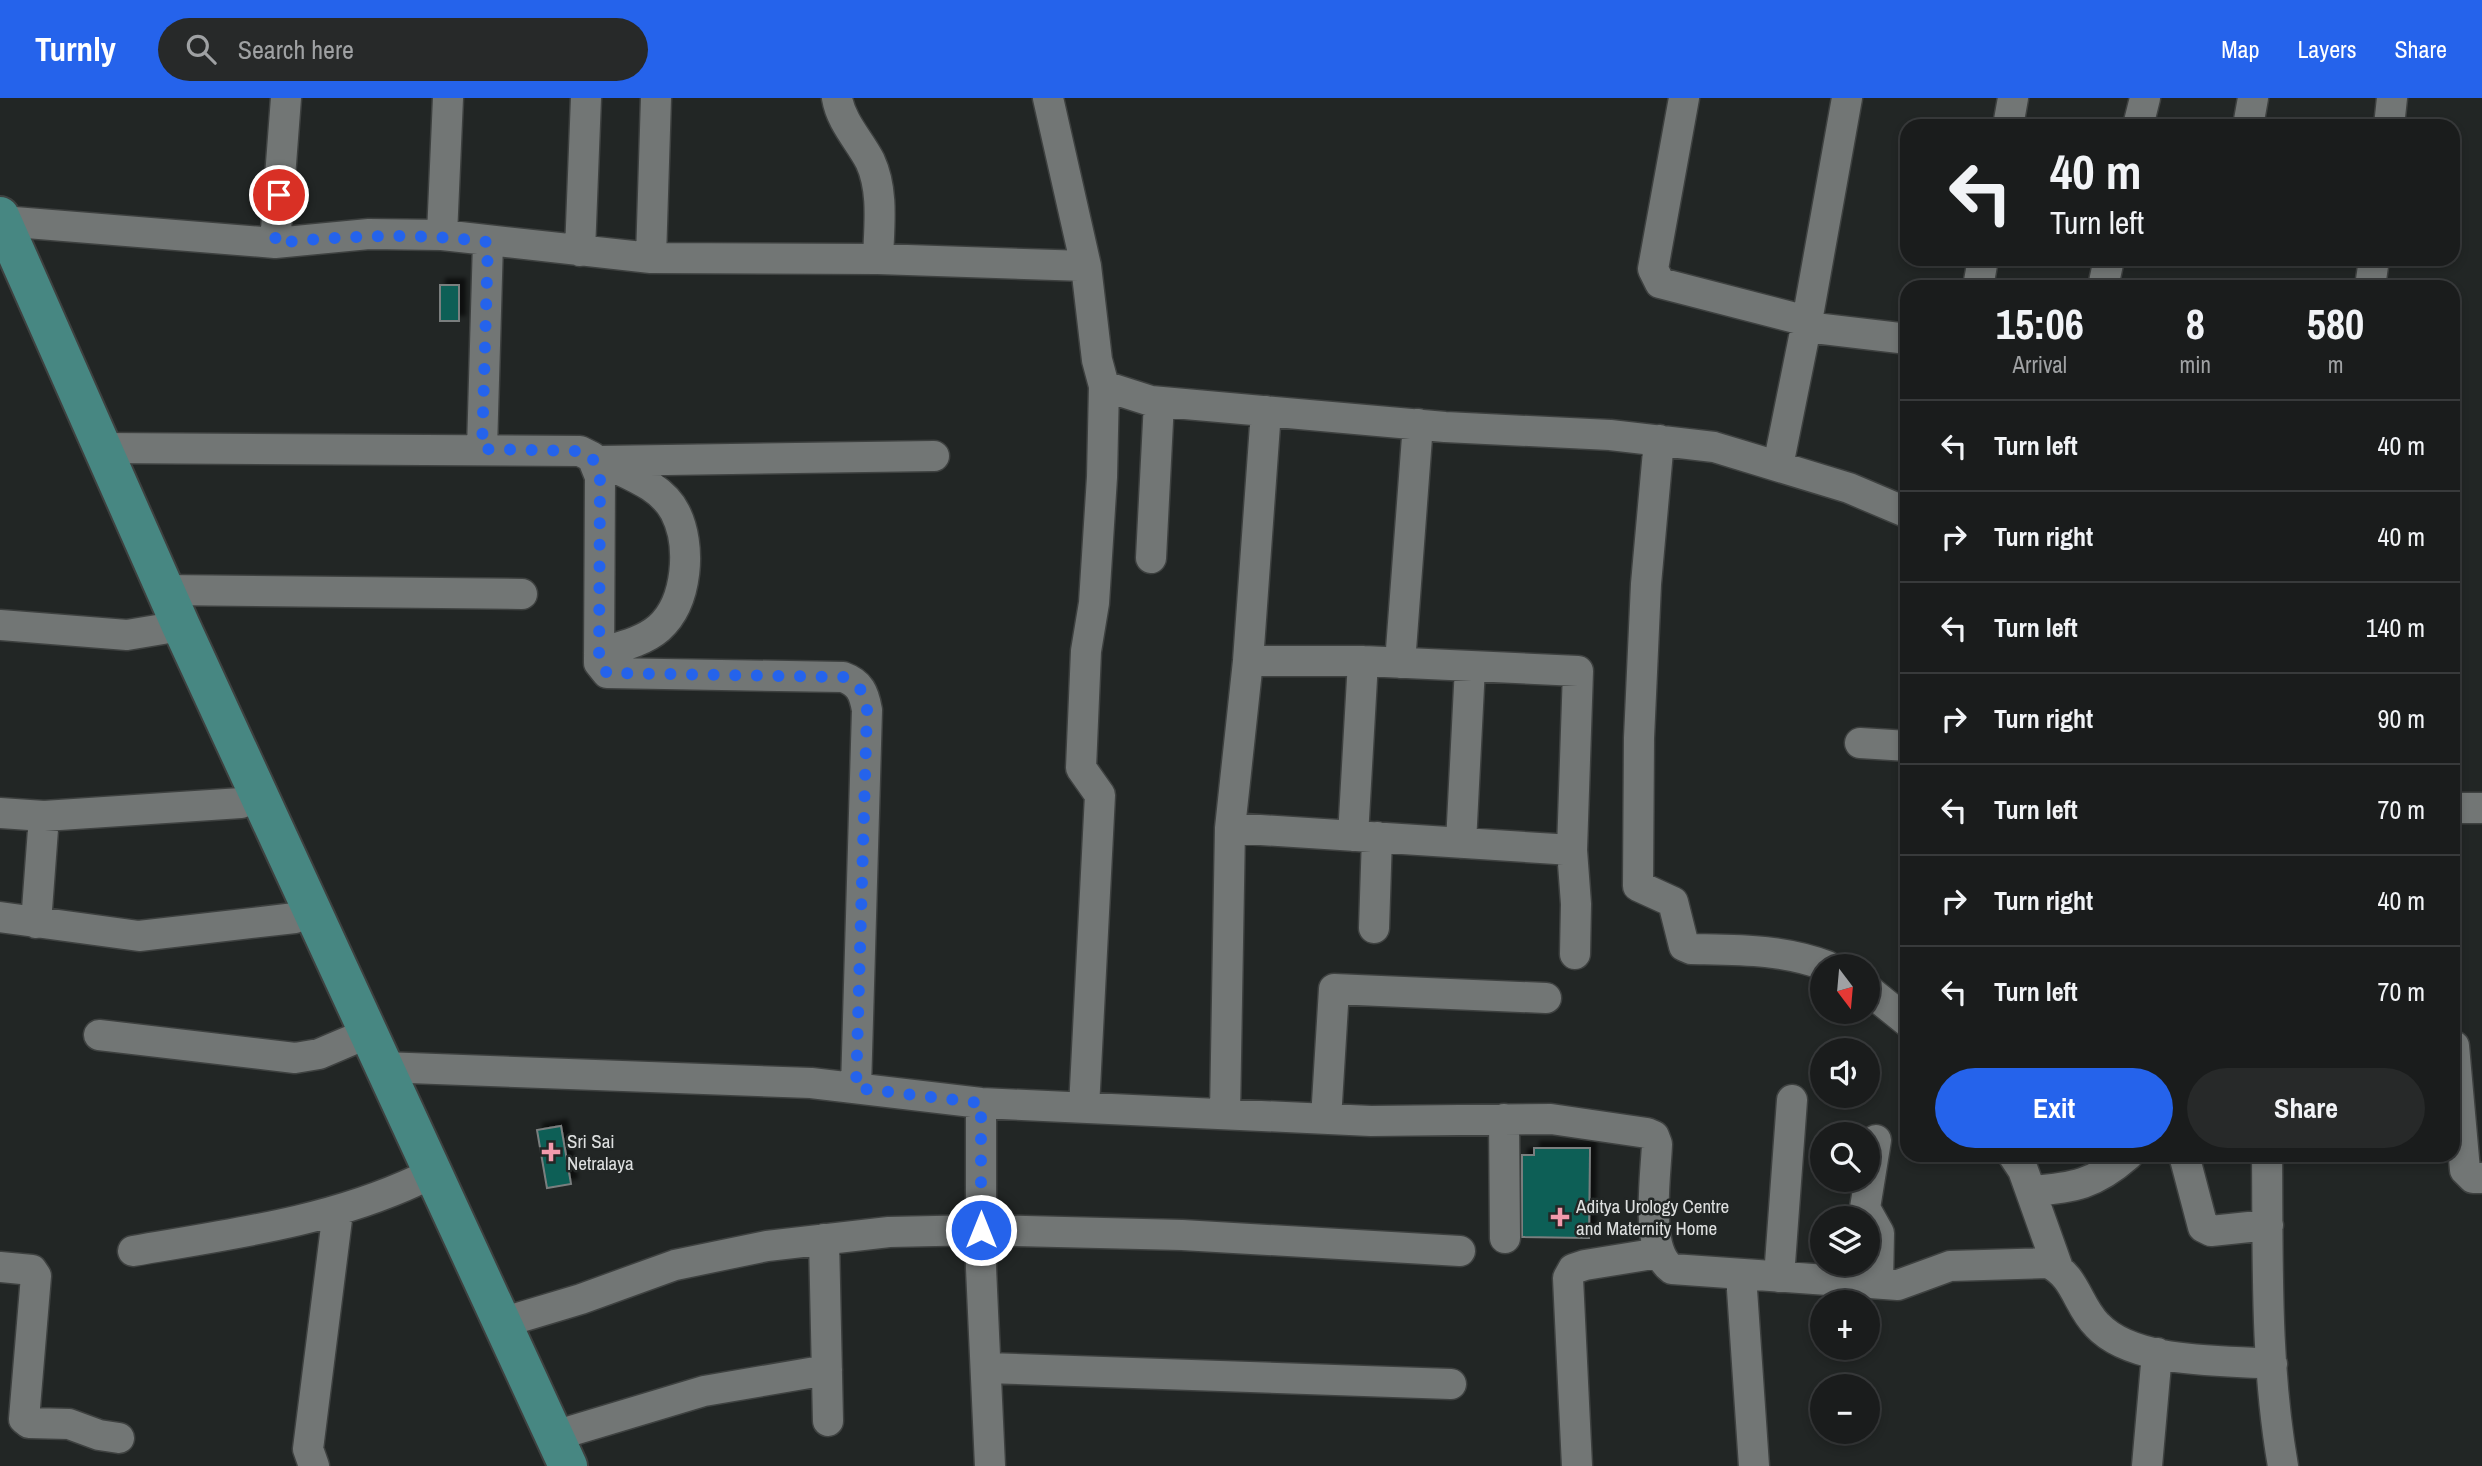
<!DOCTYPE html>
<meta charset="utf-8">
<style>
body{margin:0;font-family:"Archivo Narrow",sans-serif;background:#272929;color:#f1f3f6;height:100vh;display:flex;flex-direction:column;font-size:26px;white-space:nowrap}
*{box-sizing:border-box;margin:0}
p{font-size:23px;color:#9fa1a3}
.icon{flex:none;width:38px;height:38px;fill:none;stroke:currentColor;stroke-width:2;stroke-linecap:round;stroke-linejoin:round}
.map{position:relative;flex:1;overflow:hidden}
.details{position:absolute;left:1900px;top:182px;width:560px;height:882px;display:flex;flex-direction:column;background:#1a1c1c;border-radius:21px;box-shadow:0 4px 10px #0003,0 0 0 2px #383a3b}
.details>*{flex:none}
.hud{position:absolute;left:1900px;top:21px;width:560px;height:147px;border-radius:21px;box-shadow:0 4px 10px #0003,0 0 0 2px #383a3b;background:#1a1c1c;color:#f1f3f6;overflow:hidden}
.needle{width:46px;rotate:164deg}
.buttons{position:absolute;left:1810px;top:856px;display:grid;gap:14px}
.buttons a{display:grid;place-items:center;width:70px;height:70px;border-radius:50%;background:#1a1c1c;box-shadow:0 4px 10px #0003,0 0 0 2px #383a3b;font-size:35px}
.pin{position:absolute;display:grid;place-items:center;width:60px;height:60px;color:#fff;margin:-30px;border:4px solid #fff;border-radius:50%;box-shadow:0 2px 7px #0007}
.me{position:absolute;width:77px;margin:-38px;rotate:0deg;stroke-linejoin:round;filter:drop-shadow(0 0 5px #0008)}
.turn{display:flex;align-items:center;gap:24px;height:147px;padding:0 35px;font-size:32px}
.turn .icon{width:91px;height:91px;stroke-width:2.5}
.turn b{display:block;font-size:49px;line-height:60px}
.eta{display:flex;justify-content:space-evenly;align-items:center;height:119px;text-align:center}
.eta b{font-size:42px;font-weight:700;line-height:49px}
.button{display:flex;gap:14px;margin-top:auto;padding:14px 35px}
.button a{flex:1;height:80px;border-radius:42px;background:#2563eb;color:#fff;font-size:28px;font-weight:700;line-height:80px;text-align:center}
.button a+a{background:#272929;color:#f1f3f6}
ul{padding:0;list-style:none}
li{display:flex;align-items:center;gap:21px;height:91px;padding:0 35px;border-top:2px solid #383a3b}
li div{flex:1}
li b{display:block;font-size:26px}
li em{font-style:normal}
header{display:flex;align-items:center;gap:42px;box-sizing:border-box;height:98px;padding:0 35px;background:#2563eb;color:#fff}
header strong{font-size:33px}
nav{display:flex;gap:38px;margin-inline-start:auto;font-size:24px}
.search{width:490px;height:63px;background:#272929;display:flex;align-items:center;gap:18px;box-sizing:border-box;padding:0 24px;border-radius:38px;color:#9fa1a3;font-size:26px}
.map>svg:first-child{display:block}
</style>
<header>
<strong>Turnly</strong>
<div class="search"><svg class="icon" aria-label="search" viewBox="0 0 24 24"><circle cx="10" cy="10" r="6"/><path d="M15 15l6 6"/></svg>Search here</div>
<nav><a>Map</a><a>Layers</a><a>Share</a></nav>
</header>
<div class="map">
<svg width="2482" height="1368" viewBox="0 0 2482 1368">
<defs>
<filter id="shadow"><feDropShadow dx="6" dy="-6" stdDeviation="2" flood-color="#0009"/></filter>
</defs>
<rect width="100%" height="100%" fill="#222625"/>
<path fill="#075e57" stroke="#7a7e7e" stroke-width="2" filter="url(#shadow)" d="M 440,187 L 459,187 L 459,223 L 440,223 Z
M 561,1028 L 571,1086 L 547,1090 L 537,1032 Z
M 1534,1050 L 1590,1050 L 1589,1140 L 1522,1139 L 1522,1057 L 1534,1057 Z"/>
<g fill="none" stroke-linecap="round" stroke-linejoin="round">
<g stroke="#3e4140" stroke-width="33">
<path id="minor" d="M 837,0 C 841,24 859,42 870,63 C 884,93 879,129 878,161
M 1048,0 L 1086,168
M 1684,0 L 1653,171 L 1660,185 L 1807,223
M 2008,28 L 2013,0
M 2138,28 L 2145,0
M 2248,28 L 2253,0
M 2389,28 L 2392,0
M 2,123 L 275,145 L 369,136 L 442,137 L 651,160 L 878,161 L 1086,168 L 1097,262 L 1104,288 L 1151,303 L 1445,329 L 1610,337 L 1714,349 L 1849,390 L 1908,415
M 442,137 L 448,0
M 275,145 L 286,0
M 580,153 L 586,0
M 651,160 L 656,0
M 1978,189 L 1983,161
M 2103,189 L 2109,161
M 2370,189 L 2374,161
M 1806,229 L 1908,241
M 1659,342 L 1646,486 L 1639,640 L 1638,788 L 1673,804 L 1684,848 L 1691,851 C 1738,852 1782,851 1827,868
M 102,350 L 580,353 L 592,359 L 600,379 L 599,565 L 607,575 L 843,579 C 860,585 864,595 867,612 L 856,990
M 482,351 L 488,144
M 601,363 L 934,358
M 1778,368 L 1806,229 L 1847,0
M 1151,460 L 1159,304
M 165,492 L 522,496
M 0,527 L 127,537 L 181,528
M 599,555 C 619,549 643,544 659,530 C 688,504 692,447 675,414 C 662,388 629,377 605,365
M 1248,563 L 1363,563 L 1578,573 L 1572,752
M 1400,565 L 1418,326
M 1860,645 L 1908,648
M 2454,710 L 2482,710
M 0,715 L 44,718 L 241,705
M 1230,730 L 1248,563 L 1266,313
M 1353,738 L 1363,563
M 1461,745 L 1470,569
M 0,819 L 139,838 L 295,820
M 36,825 L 44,718
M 1374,830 L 1377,739
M 1867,891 L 1908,924
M 99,937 L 295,960 L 319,956 L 352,942
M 2454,948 L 2465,1072 L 2473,1080 L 2482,1080
M 382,969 L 811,985 L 981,1005 L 1371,1023 L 1551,1021 L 1647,1035 L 1654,1038 L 1657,1046 C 1656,1077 1644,1152 1672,1171 L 1898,1187 L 1950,1168 L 2048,1165 C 2076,1178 2077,1207 2097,1227 C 2133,1266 2221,1262 2272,1266
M 981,1005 L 981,1170 L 990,1368
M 1084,1010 L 1100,697 L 1081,670 L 1086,553 L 1094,505 L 1102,379 L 1104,288
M 1225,1016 L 1230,730 L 1572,752 L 1576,806 L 1575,856
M 1326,1021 L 1334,891 L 1546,900
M 1504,1021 L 1505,1140
M 1876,1042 L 1865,1110 L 1879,1135 L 1878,1185
M 2013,1057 L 2023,1072 L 2058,1170
M 2184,1057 L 2203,1129 L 2211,1133 L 2268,1127
M 2267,1057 C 2268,1161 2265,1266 2283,1368
M 2031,1093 C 2074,1090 2095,1086 2128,1057
M 824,1141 L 828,1323
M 133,1153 C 231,1136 328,1124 418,1082
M 0,1169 L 32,1172 L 36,1178 L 24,1321 L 29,1325 L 69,1326 L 99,1337 L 119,1340
M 1741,1177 L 1754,1368
M 1779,1179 L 1792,1002
M 501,1225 L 581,1201 L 675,1167 L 767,1148 L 889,1134 L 981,1132 L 1182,1137 L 1460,1153
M 986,1270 L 1451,1286
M 554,1338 L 704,1293 L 827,1272
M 314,1368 L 308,1351 L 338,1113
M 1577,1368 L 1568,1180 L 1573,1171 L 1585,1167 L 1659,1155
M 2147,1368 L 2157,1255"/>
</g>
<g stroke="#3e4140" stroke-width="42">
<path id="major" d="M 0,118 L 181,528 L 568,1368"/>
</g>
<use href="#minor" stroke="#727675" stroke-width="30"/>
<use href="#major" stroke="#478782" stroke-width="38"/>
</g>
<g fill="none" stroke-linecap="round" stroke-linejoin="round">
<path stroke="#2563eb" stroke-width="12" stroke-dasharray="0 21.6" d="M 279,97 L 275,145 C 347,138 416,134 488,144 L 482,351 L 580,353 L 592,359 L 600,379 L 599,565 L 607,575 L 843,579 C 860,585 864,595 867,612 L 856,990 L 981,1005 L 981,1132"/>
</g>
<g fill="#f29aac" stroke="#222625" stroke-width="2.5">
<path d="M547.5 1043.5h7v7h7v7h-7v7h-7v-7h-7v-7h7z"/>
<path d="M1556.5 1108.5h7v7h7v7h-7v7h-7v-7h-7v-7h7z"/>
</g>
<g text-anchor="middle" stroke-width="5" stroke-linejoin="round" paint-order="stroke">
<g font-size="19" fill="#dee0e0" stroke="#222625" text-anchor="start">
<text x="567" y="1050">Sri Sai<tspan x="567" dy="22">Netralaya</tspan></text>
<text x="1576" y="1115">Aditya Urology Centre<tspan x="1576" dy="22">and Maternity Home</tspan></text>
</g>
</g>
</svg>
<div class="buttons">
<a><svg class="needle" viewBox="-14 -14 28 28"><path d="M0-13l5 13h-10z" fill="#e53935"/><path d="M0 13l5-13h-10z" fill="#9fa1a3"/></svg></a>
<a><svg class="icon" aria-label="sound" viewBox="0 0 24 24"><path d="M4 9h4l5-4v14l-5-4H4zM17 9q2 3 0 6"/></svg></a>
<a><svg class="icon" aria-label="search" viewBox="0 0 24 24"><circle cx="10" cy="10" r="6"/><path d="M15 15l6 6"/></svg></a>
<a><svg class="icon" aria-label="layers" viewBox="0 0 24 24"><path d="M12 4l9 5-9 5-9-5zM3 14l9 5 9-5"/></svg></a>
<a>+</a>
<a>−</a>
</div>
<div class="pin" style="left:279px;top:97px;background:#d93025"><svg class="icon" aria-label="arrive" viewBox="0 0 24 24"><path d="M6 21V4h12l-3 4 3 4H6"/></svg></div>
<svg class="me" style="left:981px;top:1132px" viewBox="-20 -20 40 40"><circle r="17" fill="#2563eb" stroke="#fff" stroke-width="3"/><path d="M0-11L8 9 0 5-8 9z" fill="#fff"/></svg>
<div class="hud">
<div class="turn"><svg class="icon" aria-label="left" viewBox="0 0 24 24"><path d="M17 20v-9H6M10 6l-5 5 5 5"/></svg><div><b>40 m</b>Turn left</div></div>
</div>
<section class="details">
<div class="eta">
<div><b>15:06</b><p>Arrival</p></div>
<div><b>8</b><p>min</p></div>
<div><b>580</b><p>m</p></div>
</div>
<ul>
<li><svg class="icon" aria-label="left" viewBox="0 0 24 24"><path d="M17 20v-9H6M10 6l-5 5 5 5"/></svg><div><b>Turn left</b></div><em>40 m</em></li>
<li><svg class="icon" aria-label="right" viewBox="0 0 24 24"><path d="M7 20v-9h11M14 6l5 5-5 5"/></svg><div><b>Turn right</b></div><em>40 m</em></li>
<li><svg class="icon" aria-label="left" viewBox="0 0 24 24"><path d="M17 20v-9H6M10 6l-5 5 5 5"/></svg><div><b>Turn left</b></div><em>140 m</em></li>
<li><svg class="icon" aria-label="right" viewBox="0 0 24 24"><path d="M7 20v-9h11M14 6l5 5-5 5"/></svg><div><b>Turn right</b></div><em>90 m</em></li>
<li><svg class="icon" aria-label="left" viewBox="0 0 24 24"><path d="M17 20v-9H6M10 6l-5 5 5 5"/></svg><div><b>Turn left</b></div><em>70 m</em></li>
<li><svg class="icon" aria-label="right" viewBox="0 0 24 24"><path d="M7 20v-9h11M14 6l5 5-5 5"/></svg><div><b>Turn right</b></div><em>40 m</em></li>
<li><svg class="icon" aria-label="left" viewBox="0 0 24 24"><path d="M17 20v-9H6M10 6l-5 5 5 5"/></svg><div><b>Turn left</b></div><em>70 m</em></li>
</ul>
<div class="button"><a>Exit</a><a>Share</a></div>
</section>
</div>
